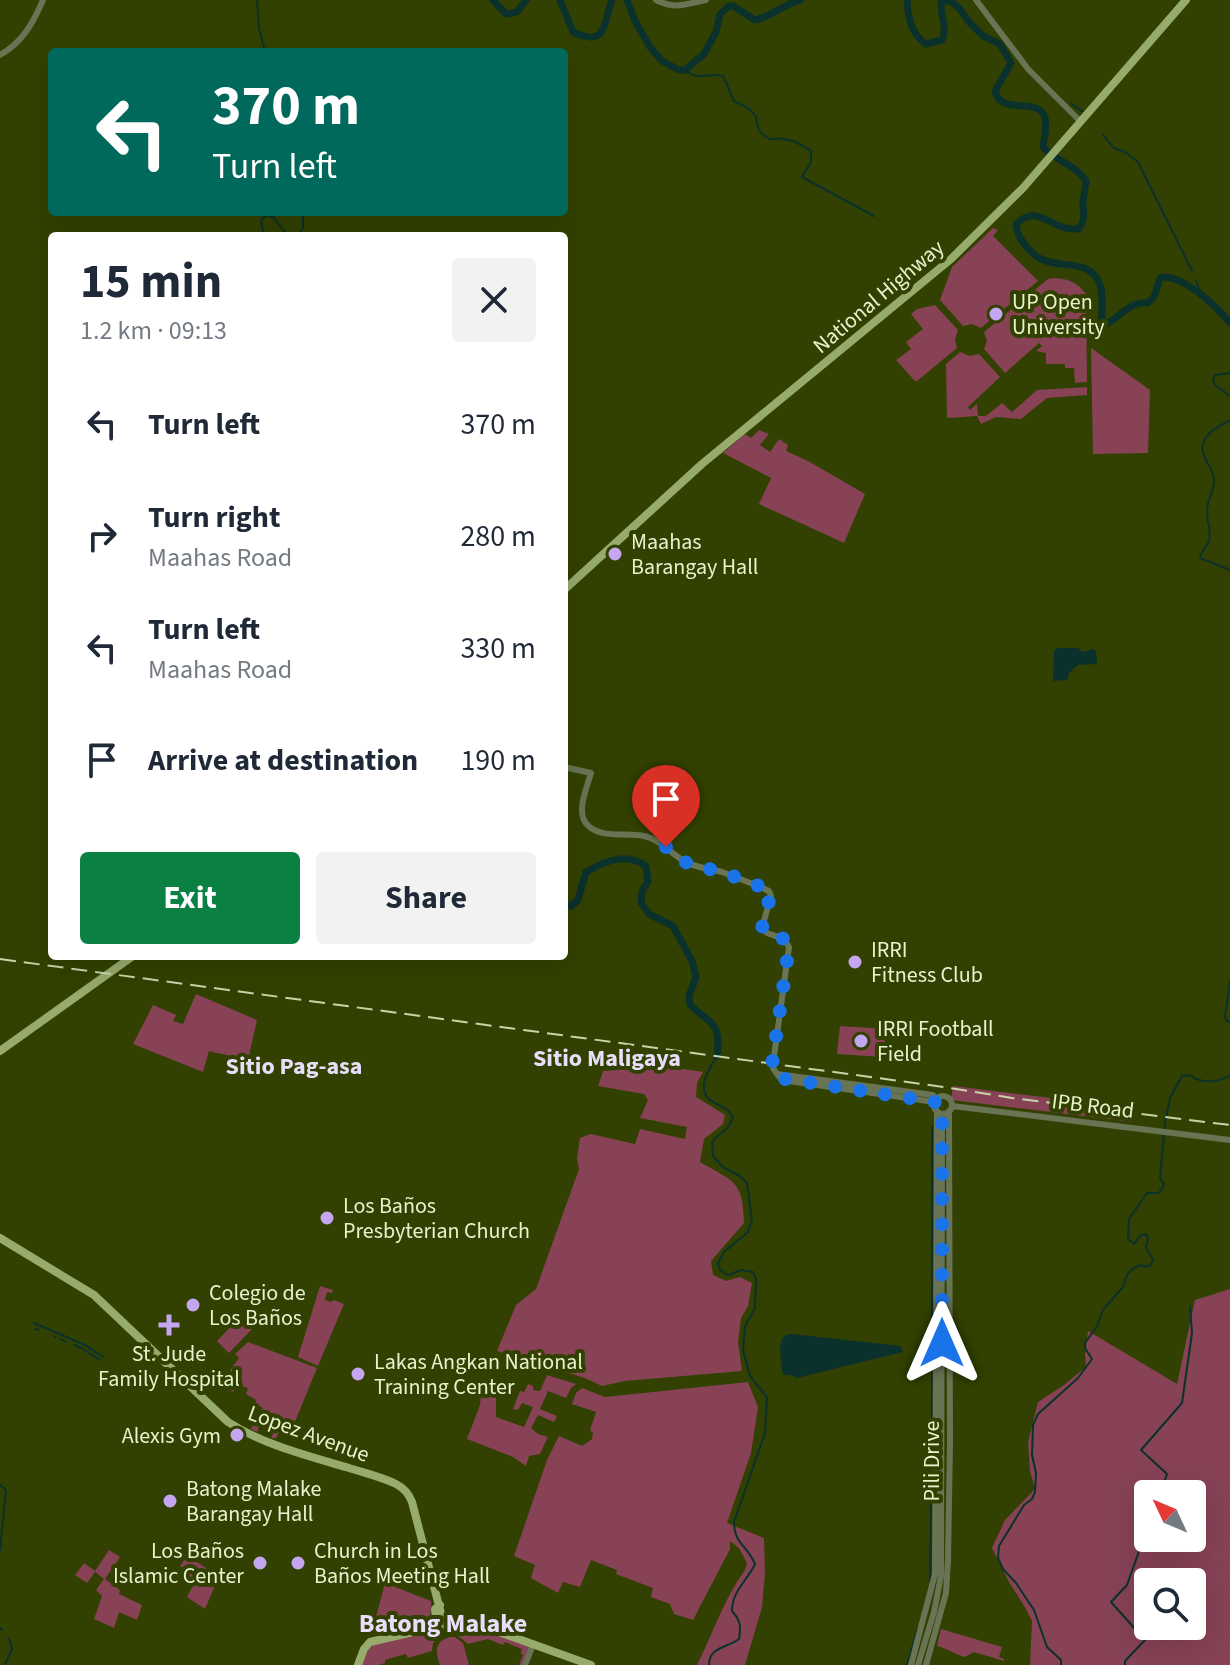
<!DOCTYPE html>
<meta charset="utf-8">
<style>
body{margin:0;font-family:"Source Sans 3",sans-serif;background:#f2f2f3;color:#1f2937;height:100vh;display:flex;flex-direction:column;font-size:30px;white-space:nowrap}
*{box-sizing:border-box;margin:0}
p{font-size:26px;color:#747a83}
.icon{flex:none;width:44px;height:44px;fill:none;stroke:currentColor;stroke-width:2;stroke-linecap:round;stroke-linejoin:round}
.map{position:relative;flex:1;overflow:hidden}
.side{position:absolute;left:48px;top:232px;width:520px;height:728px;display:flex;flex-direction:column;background:#fff;border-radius:8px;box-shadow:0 8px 32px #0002}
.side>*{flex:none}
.top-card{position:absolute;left:48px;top:48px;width:520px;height:168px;border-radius:8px;box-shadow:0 8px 32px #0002;background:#00695c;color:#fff;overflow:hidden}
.needle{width:52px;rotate:314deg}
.buttons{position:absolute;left:1134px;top:1480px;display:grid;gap:16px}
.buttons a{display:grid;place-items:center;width:72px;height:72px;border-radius:8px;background:#fff;box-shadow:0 8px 32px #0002;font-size:40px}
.pin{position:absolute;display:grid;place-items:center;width:68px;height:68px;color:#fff;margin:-82px -34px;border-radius:50% 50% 50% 0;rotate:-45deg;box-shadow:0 0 8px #0007}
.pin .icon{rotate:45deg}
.me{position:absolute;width:88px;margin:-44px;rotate:0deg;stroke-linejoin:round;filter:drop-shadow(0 0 6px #0008)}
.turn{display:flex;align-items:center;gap:28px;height:168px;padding:0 32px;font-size:36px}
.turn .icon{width:104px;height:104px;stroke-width:2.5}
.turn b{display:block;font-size:56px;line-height:68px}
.round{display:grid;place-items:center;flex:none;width:84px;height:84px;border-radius:8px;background:#f2f2f3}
.headline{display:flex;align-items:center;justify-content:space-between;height:136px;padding:0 32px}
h1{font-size:48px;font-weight:700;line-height:60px}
.cta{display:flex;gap:16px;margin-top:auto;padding:16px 32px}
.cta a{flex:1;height:92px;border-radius:8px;background:#0b8043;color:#fff;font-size:32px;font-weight:700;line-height:92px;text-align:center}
.cta a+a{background:#f2f2f3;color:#1f2937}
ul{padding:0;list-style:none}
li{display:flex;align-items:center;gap:24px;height:112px;padding:0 32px}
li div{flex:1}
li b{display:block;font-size:30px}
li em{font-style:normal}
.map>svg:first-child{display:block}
</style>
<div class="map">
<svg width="1230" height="1665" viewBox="0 0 1230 1665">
<rect width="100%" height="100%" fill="#324101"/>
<path fill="#874256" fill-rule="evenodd" d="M 993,228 L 998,230 L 993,236 L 1038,281 L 981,328 L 972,324 L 963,326 L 940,300 L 952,267 Z
M 1054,278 C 1069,279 1077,282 1086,294 L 1087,382 L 1075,383 L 1074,368 L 1065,368 L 1065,364 L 1046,364 L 1046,353 L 1036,351 L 1042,346 L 1039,343 L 1005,373 L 984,349 L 987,341 L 984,332 L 1048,279 Z
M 935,305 L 958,330 L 955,339 L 957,348 L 917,381 L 915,381 L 896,360 L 911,349 L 906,342 L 923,329 L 911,314 L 917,309 Z
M 1091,348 L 1150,390 L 1148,453 L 1093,454 Z
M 960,352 L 970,356 L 979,354 L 1000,377 L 968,407 L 970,410 L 977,404 L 978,416 L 986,416 L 1002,403 L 1012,412 L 1037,390 L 1087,387 L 1087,395 L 1047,398 L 1021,419 L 996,417 L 981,424 L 977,416 L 947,418 L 946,364 Z
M 759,430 L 769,434 L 760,445 L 770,452 L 779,439 L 788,445 L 786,451 L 808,461 L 865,494 L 844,543 L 759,504 L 771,478 L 723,453 L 745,434 L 751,438 Z
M 196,994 L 257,1020 L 248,1060 L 209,1051 L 203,1072 L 133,1044 L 153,1005 L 176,1015 L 173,1021 L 183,1024 Z
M 840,1026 L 886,1029 L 883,1057 L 837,1054 Z
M 622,1059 L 703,1072 L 697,1083 L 696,1097 L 725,1115 L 723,1124 L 704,1139 L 700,1162 C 734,1182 743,1180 744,1223 L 711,1261 L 713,1275 L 726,1281 L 740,1277 L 752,1283 L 748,1306 L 741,1318 L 738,1342 L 742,1371 L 625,1381 L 602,1386 L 585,1378 L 497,1351 L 516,1305 L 536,1289 L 579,1169 L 577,1158 L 580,1138 L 591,1134 L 635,1144 L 640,1129 L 685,1139 L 687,1127 L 640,1118 L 648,1100 L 644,1094 L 598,1086 L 603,1071 L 618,1070 Z
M 953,1086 L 1134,1108 L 1133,1122 L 951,1100 Z
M 320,1286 L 333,1290 L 332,1293 L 327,1292 L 325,1300 L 331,1302 L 334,1300 L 344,1304 L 318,1366 L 298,1357 Z
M 1230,1289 L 1230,1665 L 1030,1665 L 1032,1621 L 1026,1609 L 1009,1582 L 992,1548 L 1005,1520 L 1035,1489 L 1030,1471 L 1028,1442 L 1038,1402 L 1064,1385 L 1086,1367 L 1085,1355 L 1088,1331 L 1177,1384 L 1195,1300 ZM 1148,1494 L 1192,1494 L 1192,1538 L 1148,1538 ZM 1148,1582 L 1192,1582 L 1192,1626 L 1148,1626 Z
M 245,1312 L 257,1324 L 229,1353 L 217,1341 Z
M 248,1342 L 317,1368 L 292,1429 L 288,1428 L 286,1430 L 281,1428 L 276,1438 L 271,1438 L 277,1425 L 268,1420 L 265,1421 L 262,1425 L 260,1425 L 257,1432 L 251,1429 L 263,1408 L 255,1404 L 256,1400 L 246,1394 L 248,1388 L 238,1385 L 233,1392 L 221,1383 L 239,1358 L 235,1354 Z
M 547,1375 L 576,1384 L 571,1388 L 566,1398 L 548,1391 L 540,1409 L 557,1416 L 554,1422 L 538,1415 L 531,1428 L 538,1434 L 548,1437 L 540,1454 L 529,1456 L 526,1466 L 513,1457 L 467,1439 L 480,1405 L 481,1394 L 487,1396 L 490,1394 L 496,1396 L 496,1417 L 524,1427 L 533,1407 L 522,1403 L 518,1410 L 513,1409 L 520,1391 L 524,1392 L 528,1384 L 533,1386 L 533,1390 L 540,1391 Z
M 748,1382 L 758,1407 L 751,1453 L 727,1523 L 764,1538 L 765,1573 L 762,1607 L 745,1665 L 697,1665 C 713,1633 724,1599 745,1570 L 747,1563 L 739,1548 L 730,1541 L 730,1549 L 693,1620 L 674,1614 L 670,1604 L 651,1597 L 653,1588 L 616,1574 L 617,1570 L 591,1560 L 580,1587 L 563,1582 L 558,1593 L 531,1578 L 535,1565 L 514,1556 L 547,1460 L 559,1436 L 582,1446 L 592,1439 L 593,1433 L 590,1430 L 596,1412 L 572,1404 L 576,1393 L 582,1388 L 605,1397 Z
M 109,1550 L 120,1557 L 105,1579 L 120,1590 L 119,1594 L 142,1605 L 137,1620 L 119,1612 L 114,1628 L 94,1619 L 102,1596 L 96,1590 L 104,1579 L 95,1572 L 87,1583 L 75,1575 L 84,1563 L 95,1571 Z
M 187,1556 L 219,1576 L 205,1609 L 187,1597 L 194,1584 L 185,1574 L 186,1570 L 180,1566 Z
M 385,1583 L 431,1601 C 432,1608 429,1613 431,1620 L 375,1635 L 372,1632 Z
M 466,1623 L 531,1646 L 524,1665 L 519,1665 L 523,1655 L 521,1653 L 522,1649 L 505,1642 L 503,1645 L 488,1639 L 468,1644 L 456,1634 L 456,1625 Z
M 941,1629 L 1002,1647 L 999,1657 L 1004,1659 L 1004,1661 L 974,1652 L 965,1657 C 954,1654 948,1649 937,1646 Z
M 433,1630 L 437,1639 L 433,1643 L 432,1651 L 408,1658 L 406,1654 L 385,1660 L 385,1663 L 378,1665 L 361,1665 L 369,1649 L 373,1645 L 409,1635 C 417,1638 426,1633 433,1630 Z
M 450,1637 L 455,1637 L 463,1643 L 469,1665 L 440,1665 C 435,1651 434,1642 450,1637 Z"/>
<path fill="#0b312c" d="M 1058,648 L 1078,648 L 1082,652 L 1093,649 L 1096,651 L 1097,664 L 1078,665 L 1070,672 L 1067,680 L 1053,681 L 1054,651 Z
M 791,1334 L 901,1346 L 903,1352 L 797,1378 L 790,1375 L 785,1375 L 782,1372 L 780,1346 L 782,1339 L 786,1335 Z"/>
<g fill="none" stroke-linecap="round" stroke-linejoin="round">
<path stroke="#0b312c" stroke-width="2" d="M 257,0 L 259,28 L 265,52
M 685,70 C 698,82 710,72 723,76 L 734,101 L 748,108 L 756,116 L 757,125 L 761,133 L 769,139 C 787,137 796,141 811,151 L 811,162 L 802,177 L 874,216
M 1071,103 L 1083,112
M 1103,135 L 1114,148 L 1125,152 L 1138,162 L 1192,271
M 264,236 L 261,220 L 267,215 L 274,218 L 288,236
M 297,236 L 303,228 L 303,212
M 1196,280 L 1201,294
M 1230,373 L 1215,375 L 1213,380 L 1215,385 L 1230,396
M 1230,420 C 1220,426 1206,432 1203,444 C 1200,457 1213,467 1214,479 C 1215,490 1207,499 1207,510 C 1206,520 1212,532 1209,541 C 1206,548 1202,550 1200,558 L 1230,570
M 1230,981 L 1225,1017 L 1227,1021 L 1230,1022
M 34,1323 L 85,1345 L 103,1357
M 36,1329 L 39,1330
M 54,1336 L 55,1337
M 61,1339 L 66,1342
M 74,1345 L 81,1348
M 83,1349 L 100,1360
M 0,1485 L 6,1490 L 0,1550
M 1160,1494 L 1167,1474 L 1141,1450 L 1182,1403 L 1192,1333 L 1190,1306
M 930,1583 L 932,1445 L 932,1127
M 0,1628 L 2,1630
M 5,1665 L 12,1649 L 9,1638
M 709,1665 C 709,1647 727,1648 739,1639 C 741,1627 741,1621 732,1611 C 732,1591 747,1581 755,1564 C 747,1545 734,1544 734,1522 L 765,1433 L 767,1397 L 750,1376 L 743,1350 L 745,1326 L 755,1308 L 756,1279 L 753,1272 L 741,1270 L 728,1275 L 720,1270 L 718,1263 L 724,1252 L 748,1232 L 752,1220 L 747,1183 L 740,1176 L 723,1167 L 713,1156 C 713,1155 712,1144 712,1143 C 715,1134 728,1134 733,1117 C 728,1107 721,1107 713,1102 C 694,1091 709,1069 717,1056
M 907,1665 L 918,1628
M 1061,1665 L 1061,1660 L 1047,1647 L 1034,1610 L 1016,1583 L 1003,1569 L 998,1558 L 999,1546 L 1024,1505 L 1032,1499 L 1035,1492 L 1036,1473 L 1032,1455 L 1033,1425 L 1038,1414 L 1078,1378 L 1092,1359 L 1085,1348 L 1085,1343 L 1097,1326 L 1103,1310 L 1123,1287 L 1127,1275 L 1132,1269 L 1141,1265 L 1146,1267 L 1151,1265 L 1153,1260 L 1146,1248 L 1148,1237 L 1145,1234 L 1140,1236 L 1134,1244 L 1128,1239 L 1129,1219 L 1147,1193 L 1159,1193 L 1164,1185 L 1160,1177 L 1165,1122 L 1170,1098 L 1182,1076 L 1190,1075 C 1201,1084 1218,1083 1230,1075
M 1125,1665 L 1125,1661 L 1145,1640 L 1111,1602 L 1127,1585 L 1148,1526"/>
<path stroke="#0b312c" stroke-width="7" d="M 493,0 L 506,14 L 517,12 L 526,0
M 560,0 L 573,32 C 607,48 603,24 612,0
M 627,0 L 635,21 L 650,47 L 662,61 L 679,70 L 685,70 L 704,54 L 716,32 L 720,14 L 729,6 L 733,6 L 755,20 C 771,17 784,4 800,0
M 907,0 C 908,17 911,34 926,44 L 942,40 C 948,28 940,15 941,2 L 949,0 L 959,8 L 969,22 L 983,36 L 1000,44 L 1011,63 L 995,91 C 1000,115 1036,98 1044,115 C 1048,124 1044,138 1043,147 C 1057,163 1073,162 1086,181 C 1085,188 1084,195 1083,202 C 1083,213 1086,219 1079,229 C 1077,229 1067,229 1065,228 C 1047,223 1033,205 1016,225 C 1018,235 1020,239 1026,246 C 1030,251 1035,256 1041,259 C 1060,269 1091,258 1100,285 C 1104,296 1101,310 1102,322 L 1104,325 C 1119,319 1130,300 1148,303 C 1158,296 1155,287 1161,277 C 1184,275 1216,306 1230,323
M 564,905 L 571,906 L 578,900 L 586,872 C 605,861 626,852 646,866 L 648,881 L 642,891 L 641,903 L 649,914 L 673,926 L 692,961 L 696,977 L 689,996 L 690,1005 C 712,1025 721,1022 717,1056"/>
<path stroke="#697455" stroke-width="6" d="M 656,0 C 676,10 685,4 706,0
M 976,0 L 1028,69 L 1081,122
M 0,55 C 23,42 33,23 43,0
M 564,767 L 591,773 C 587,787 577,809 585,822 C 597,840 627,832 644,836 C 660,839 672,855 686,862 C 697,868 711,869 722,872 C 738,878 754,884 769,891 L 771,896 L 762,928 L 767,933 L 784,939 L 789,947 L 773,1064 L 773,1068 L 777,1074 L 933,1095 L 937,1099
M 777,1074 L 782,1080 L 935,1102
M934 1105a9 9 0 1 1 18 0a9 9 0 1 1-18 0Z
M 952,1106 L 1230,1140
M 525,1665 L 533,1645
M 911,1665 L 935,1574 L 937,1111
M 918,1665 L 934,1612 L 941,1576 L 942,1114
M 926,1665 L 946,1593 L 948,1560 L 950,1444 L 949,1111"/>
<path stroke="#97ab6c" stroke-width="8" d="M 564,590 L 702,464 L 951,259 L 1023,188 L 1186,0
M 0,1051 L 133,956
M 0,1238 L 94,1295 L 228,1422 C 264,1445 308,1456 349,1468 C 365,1473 382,1477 396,1484 C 404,1488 409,1494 412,1502 L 444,1625
M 437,1626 L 435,1609 L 440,1605
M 358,1665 L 364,1649 L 370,1642 L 465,1620 L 591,1665"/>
<path stroke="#c7d4aa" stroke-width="2" stroke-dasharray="16 8" stroke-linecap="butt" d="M 0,959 L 944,1087 L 1012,1098 L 1230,1125"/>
</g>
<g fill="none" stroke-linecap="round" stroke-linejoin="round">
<path stroke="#1a73e8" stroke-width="14" stroke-dasharray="0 25.2" d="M 666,847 L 688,864 L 722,872 L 767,889 L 771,893 L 762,928 L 767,933 L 784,939 L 789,947 L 772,1065 L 779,1078 L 935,1102 L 935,1109 L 942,1114 L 942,1343"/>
</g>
<g fill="#c5a7f1" stroke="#324101" stroke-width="3">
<circle cx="996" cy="314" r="8"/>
<circle cx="615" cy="554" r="8"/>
<circle cx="855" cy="962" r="8"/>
<circle cx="861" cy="1041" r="8"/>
<circle cx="327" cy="1218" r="8"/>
<circle cx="193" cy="1305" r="8"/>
<path d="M165 1313h8v8h8v8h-8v8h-8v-8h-8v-8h8z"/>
<circle cx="358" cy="1374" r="8"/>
<circle cx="237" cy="1435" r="8"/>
<circle cx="170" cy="1501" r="8"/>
<circle cx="260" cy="1563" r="8"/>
<circle cx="298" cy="1563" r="8"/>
</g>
<g text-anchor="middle" stroke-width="8" stroke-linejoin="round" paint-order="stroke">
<g font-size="22" fill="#e6f3cd" stroke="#324101">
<text transform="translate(878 296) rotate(-40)" y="8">National Highway</text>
<text transform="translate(1093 1105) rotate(7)" y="8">IPB Road</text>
<text transform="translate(309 1433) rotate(20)" y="8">Lopez Avenue</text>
<text transform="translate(931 1461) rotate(-90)" y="8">Pili Drive</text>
</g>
<g font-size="22" fill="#e6f3cd" stroke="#324101" text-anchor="start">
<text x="1012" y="309">UP Open<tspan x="1012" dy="25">University</tspan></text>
<text x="631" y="549">Maahas<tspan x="631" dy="25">Barangay Hall</tspan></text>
<text x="871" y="957">IRRI<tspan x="871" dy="25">Fitness Club</tspan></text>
<text x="877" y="1036">IRRI Football<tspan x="877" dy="25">Field</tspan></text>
<text x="343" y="1213">Los Baños<tspan x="343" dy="25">Presbyterian Church</tspan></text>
<text x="209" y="1300">Colegio de<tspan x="209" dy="25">Los Baños</tspan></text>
<text x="169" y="1361" text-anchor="middle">St. Jude<tspan x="169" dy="25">Family Hospital</tspan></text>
<text x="374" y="1369">Lakas Angkan National<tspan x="374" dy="25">Training Center</tspan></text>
<text x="221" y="1443" text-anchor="end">Alexis Gym</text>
<text x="186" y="1496">Batong Malake<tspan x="186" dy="25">Barangay Hall</tspan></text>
<text x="244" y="1558" text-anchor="end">Los Baños<tspan x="244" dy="25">Islamic Center</tspan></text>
<text x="314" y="1558">Church in Los<tspan x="314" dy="25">Baños Meeting Hall</tspan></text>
</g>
<g font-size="24" font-weight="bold" fill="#e8ddfa" stroke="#324101">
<text x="607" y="1066">Sitio Maligaya</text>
<text x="294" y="1074">Sitio Pag-asa</text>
</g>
<g font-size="26" font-weight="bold" fill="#e8ddfa" stroke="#324101">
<text x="443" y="1632">Batong Malake</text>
</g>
</g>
</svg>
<div class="buttons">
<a><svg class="needle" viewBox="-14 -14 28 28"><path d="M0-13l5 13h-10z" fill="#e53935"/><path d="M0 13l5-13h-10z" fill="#747a83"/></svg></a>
<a><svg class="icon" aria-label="search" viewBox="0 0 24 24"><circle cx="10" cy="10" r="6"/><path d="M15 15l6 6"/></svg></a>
</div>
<div class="pin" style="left:666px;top:847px;background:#d93025"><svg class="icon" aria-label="arrive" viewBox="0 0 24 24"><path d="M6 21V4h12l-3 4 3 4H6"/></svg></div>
<svg class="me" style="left:942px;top:1343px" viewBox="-20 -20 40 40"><path d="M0-17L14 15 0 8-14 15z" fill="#1a73e8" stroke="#fff" stroke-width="4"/></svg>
<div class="top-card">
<div class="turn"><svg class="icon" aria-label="left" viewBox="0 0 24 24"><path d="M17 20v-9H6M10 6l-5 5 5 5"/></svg><div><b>370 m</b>Turn left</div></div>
</div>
<section class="side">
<div class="headline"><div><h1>15 min</h1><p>1.2 km · 09:13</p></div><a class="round"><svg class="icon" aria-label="close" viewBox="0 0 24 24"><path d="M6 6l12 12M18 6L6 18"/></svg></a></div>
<ul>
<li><svg class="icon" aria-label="left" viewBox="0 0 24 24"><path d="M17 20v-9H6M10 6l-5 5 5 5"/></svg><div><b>Turn left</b></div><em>370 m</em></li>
<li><svg class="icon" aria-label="right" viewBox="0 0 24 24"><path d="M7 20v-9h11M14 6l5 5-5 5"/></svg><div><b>Turn right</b><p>Maahas Road</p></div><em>280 m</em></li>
<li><svg class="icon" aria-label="left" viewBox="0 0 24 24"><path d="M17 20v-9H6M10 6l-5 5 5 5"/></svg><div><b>Turn left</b><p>Maahas Road</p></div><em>330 m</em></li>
<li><svg class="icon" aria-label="arrive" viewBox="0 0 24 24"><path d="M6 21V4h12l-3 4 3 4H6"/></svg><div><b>Arrive at destination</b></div><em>190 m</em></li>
</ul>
<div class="cta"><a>Exit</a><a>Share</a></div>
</section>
</div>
